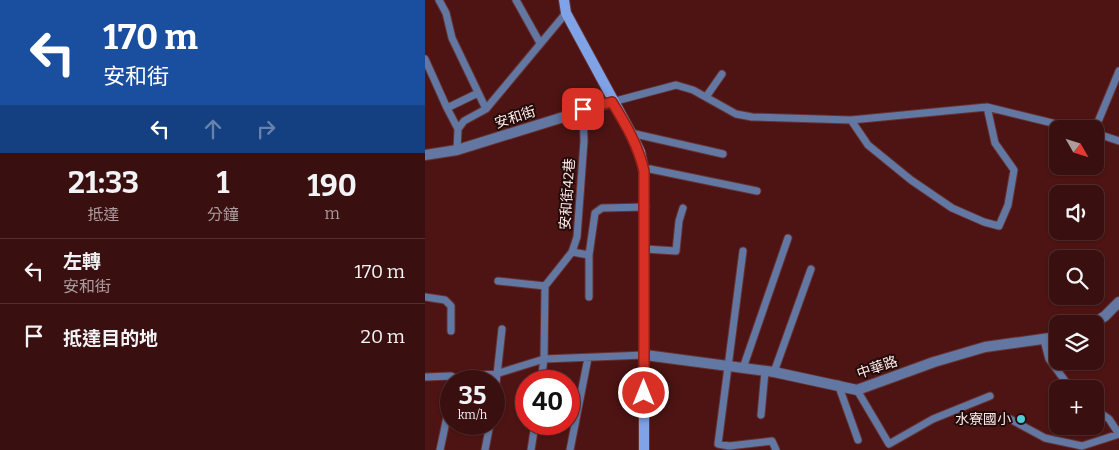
<!DOCTYPE html>
<html lang="zh-TW">
<meta charset="utf-8">
<style>
body{margin:0;font-family:Bitter,"Noto Sans TC",serif;background:#411818;color:#f1f3f6;height:100vh;display:flex;flex-direction:column;font-size:19px;white-space:nowrap}
*{box-sizing:border-box;margin:0}
p{font-size:16px;color:#ab9c9e}
.icon{flex:none;width:28px;height:28px;fill:none;stroke:currentColor;stroke-width:2;stroke-linecap:round;stroke-linejoin:round}
.map{position:relative;flex:1;overflow:hidden}
.details{display:flex;flex-direction:column;background:#3a0f0f;width:425px}
.details>*{flex:none}
.top-card{background:#1a4fa0;color:#fff;overflow:hidden}
.needle{width:32px;rotate:129deg}
.buttons{position:absolute;left:624px;top:120px;display:grid;gap:10px}
.buttons a{display:grid;place-items:center;width:55px;height:55px;border-radius:10px;background:#3a0f0f;box-shadow:0 1px 4px #0004,0 0 0 1px #542f2f;font-size:25px}
.speed{position:absolute;left:15px;top:370px;display:flex;gap:10px;font-size:25px;font-weight:700;text-align:center}
.speed>*{display:grid;place-content:center;width:65px;height:65px;border-radius:50%;background:#3a0f0f;box-shadow:0 1px 4px #0004,0 0 0 1px #542f2f;line-height:1}
.speed small{font-size:12px;font-weight:400}
.speed .limit{border:8px solid #d22;background:#fff;color:#111}
.pin{position:absolute;display:grid;place-items:center;width:42px;height:42px;color:#fff;margin:-21px;border-radius:10px;box-shadow:0 2px 8px #0006}
.me{position:absolute;width:55px;margin:-28px;rotate:0deg;stroke-linejoin:round;filter:drop-shadow(0 0 4px #0008)}
.turn{display:flex;align-items:center;gap:18px;height:105px;padding:0 20px;font-size:22px}
.turn .icon{width:65px;height:65px;stroke-width:2.5}
.turn b{display:block;font-size:35px;line-height:42px}
.lanes{display:flex;align-items:center;height:48px;padding:0 20px;background:#0003;justify-content:center;gap:25px;direction:ltr}
.lanes .off{opacity:.35}
.eta{display:flex;justify-content:space-evenly;align-items:center;height:85px;text-align:center}
.eta b{font-size:30px;font-weight:700;line-height:35px}
ul{padding:0;list-style:none}
li{display:flex;align-items:center;gap:15px;height:65px;padding:0 20px;border-top:1px solid #542f2f}
li div{flex:1}
li b{display:block;font-size:19px}
li em{font-style:normal}
main{display:flex;flex:1;min-height:0}
.map>svg:first-child{display:block}
</style>
<main>
<section class="details">
<div class="top-card">
<div class="turn"><svg class="icon" aria-label="left" viewBox="0 0 24 24"><path d="M17 20v-9H6M10 6l-5 5 5 5"/></svg><div><b>170 m</b>安和街</div></div>
<div class="lanes"><svg class="icon" aria-label="left" viewBox="0 0 24 24"><path d="M17 20v-9H6M10 6l-5 5 5 5"/></svg><svg class="icon off" aria-label="ahead" viewBox="0 0 24 24"><path d="M12 20V5M6 11l6-6 6 6"/></svg><svg class="icon off" aria-label="right" viewBox="0 0 24 24"><path d="M7 20v-9h11M14 6l5 5-5 5"/></svg></div>
</div>
<div class="eta">
<div><b>21:33</b><p>抵達</p></div>
<div><b>1</b><p>分鐘</p></div>
<div><b>190</b><p>m</p></div>
</div>
<ul>
<li><svg class="icon" aria-label="left" viewBox="0 0 24 24"><path d="M17 20v-9H6M10 6l-5 5 5 5"/></svg><div><b>左轉</b><p>安和街</p></div><em>170 m</em></li>
<li><svg class="icon" aria-label="arrive" viewBox="0 0 24 24"><path d="M6 21V4h12l-3 4 3 4H6"/></svg><div><b>抵達目的地</b></div><em>20 m</em></li>
</ul>
</section>
<div class="map">
<svg width="694" height="450" viewBox="0 0 694 450">
<rect width="100%" height="100%" fill="#4e1414"/>
<g fill="none" stroke-linecap="round" stroke-linejoin="round">
<g stroke="#663232" stroke-width="9">
<path id="lane" d="M 14,0 L 21,13 L 27,38 L 61,109
M 91,0 L 115,43
M 0,59 L 22,108
M 281,97 L 297,74
M 187,102 L 251,85 L 268,90 L 311,114 L 327,117 L 426,120 L 562,107 L 652,129
M 426,120 L 443,145 L 486,180 L 527,208 L 559,222 L 574,226 L 583,205 L 589,170 L 570,143 L 562,107
M 33,129 L 22,108 L 53,93
M 670,129 L 694,71
M 206,133 L 298,154
M 670,133 L 694,141
M 32,150 L 33,129 L 39,121 L 61,109 L 141,13
M 219,171 L 225,169 L 332,191
M 220,249 L 251,251 L 254,221 L 258,208
M 318,251 L 293,444 L 304,446 L 347,441 L 351,450
M 147,252 L 164,255
M 73,281 L 120,286
M 0,297 L 20,300 L 26,306 L 26,331
M 164,297 L 164,255 L 170,213 L 177,208 L 221,207
M 619,340 L 624,359 L 646,389
M 318,368 L 363,238
M 349,372 L 386,269
M 0,377 L 26,376 L 30,378 L 74,373 L 119,359 L 220,355
M 116,381 L 119,359 L 120,286 L 147,252 L 152,237 L 159,141 L 158,109
M 413,384 L 433,440
M 432,390 L 464,444 L 508,419 L 565,396
M 69,402 L 77,329
M 670,409 L 684,419 L 694,434
M 336,415 L 340,371
M 585,419 L 620,438 L 657,446 L 694,434
M 15,450 L 26,398
M 60,450 L 65,424
M 106,450 L 110,424
M 145,450 L 163,358"/>
</g>
<g stroke="#663232" stroke-width="12">
<path id="street" d="M 0,155 L 32,150 L 187,102
M 668,324 L 680,316 L 694,302
M 220,355 L 349,372 L 432,390 L 509,362 L 560,347 L 632,337"/>
</g>
<g stroke="#663232" stroke-width="12">
<path id="secondary" d="M 139,0 L 141,13 L 206,133 L 215,152 L 219,171 L 219,450"/>
</g>
<use href="#lane" stroke="#6277a2" stroke-width="7"/>
<use href="#street" stroke="#6277a2" stroke-width="10"/>
<use href="#secondary" stroke="#80a2e7" stroke-width="10"/>
</g>
<g fill="none" stroke-linecap="round" stroke-linejoin="round">
<g stroke="#8d1f18" stroke-width="12">
<path id="route" d="M 158,109 L 187,102 C 201,125 213,145 219,171 L 219,393"/>
</g>
<use href="#route" stroke="#d93025" stroke-width="9"/>
</g>
<circle fill="#52cbd7" stroke="#240b0a" stroke-width="2" cx="596" cy="419" r="5"/>
<g text-anchor="middle" stroke-width="4" stroke-linejoin="round" paint-order="stroke">
<g font-size="14" fill="#fbebea" stroke="#240b0a">
<text transform="translate(90 117) rotate(-18)" y="5">安和街</text>
<text transform="translate(142 194) rotate(-86)" y="5">安和街42巷</text>
<text transform="translate(452 367) rotate(-19)" y="5">中華路</text>
</g>
<g font-size="14" fill="#fbebea" stroke="#240b0a" text-anchor="end">
<text x="586" y="424">水寮國小</text>
</g>
</g>
</svg>
<div class="buttons">
<a><svg class="needle" viewBox="-14 -14 28 28"><path d="M0-13l5 13h-10z" fill="#e53935"/><path d="M0 13l5-13h-10z" fill="#ab9c9e"/></svg></a>
<a><svg class="icon" aria-label="sound" viewBox="0 0 24 24"><path d="M4 9h4l5-4v14l-5-4H4zM17 9q2 3 0 6"/></svg></a>
<a><svg class="icon" aria-label="search" viewBox="0 0 24 24"><circle cx="10" cy="10" r="6"/><path d="M15 15l6 6"/></svg></a>
<a><svg class="icon" aria-label="layers" viewBox="0 0 24 24"><path d="M12 4l9 5-9 5-9-5zM3 14l9 5 9-5"/></svg></a>
<a>+</a>
</div>
<div class="speed"><div>35<small>km/h</small></div><div class="limit">40</div></div>
<div class="pin" style="left:158px;top:109px;background:#d93025"><svg class="icon" aria-label="arrive" viewBox="0 0 24 24"><path d="M6 21V4h12l-3 4 3 4H6"/></svg></div>
<svg class="me" style="left:219px;top:393px" viewBox="-20 -20 40 40"><circle r="17" fill="#d93025" stroke="#fff" stroke-width="3"/><path d="M0-11L8 9 0 5-8 9z" fill="#fff"/></svg>
</div>
</main>
